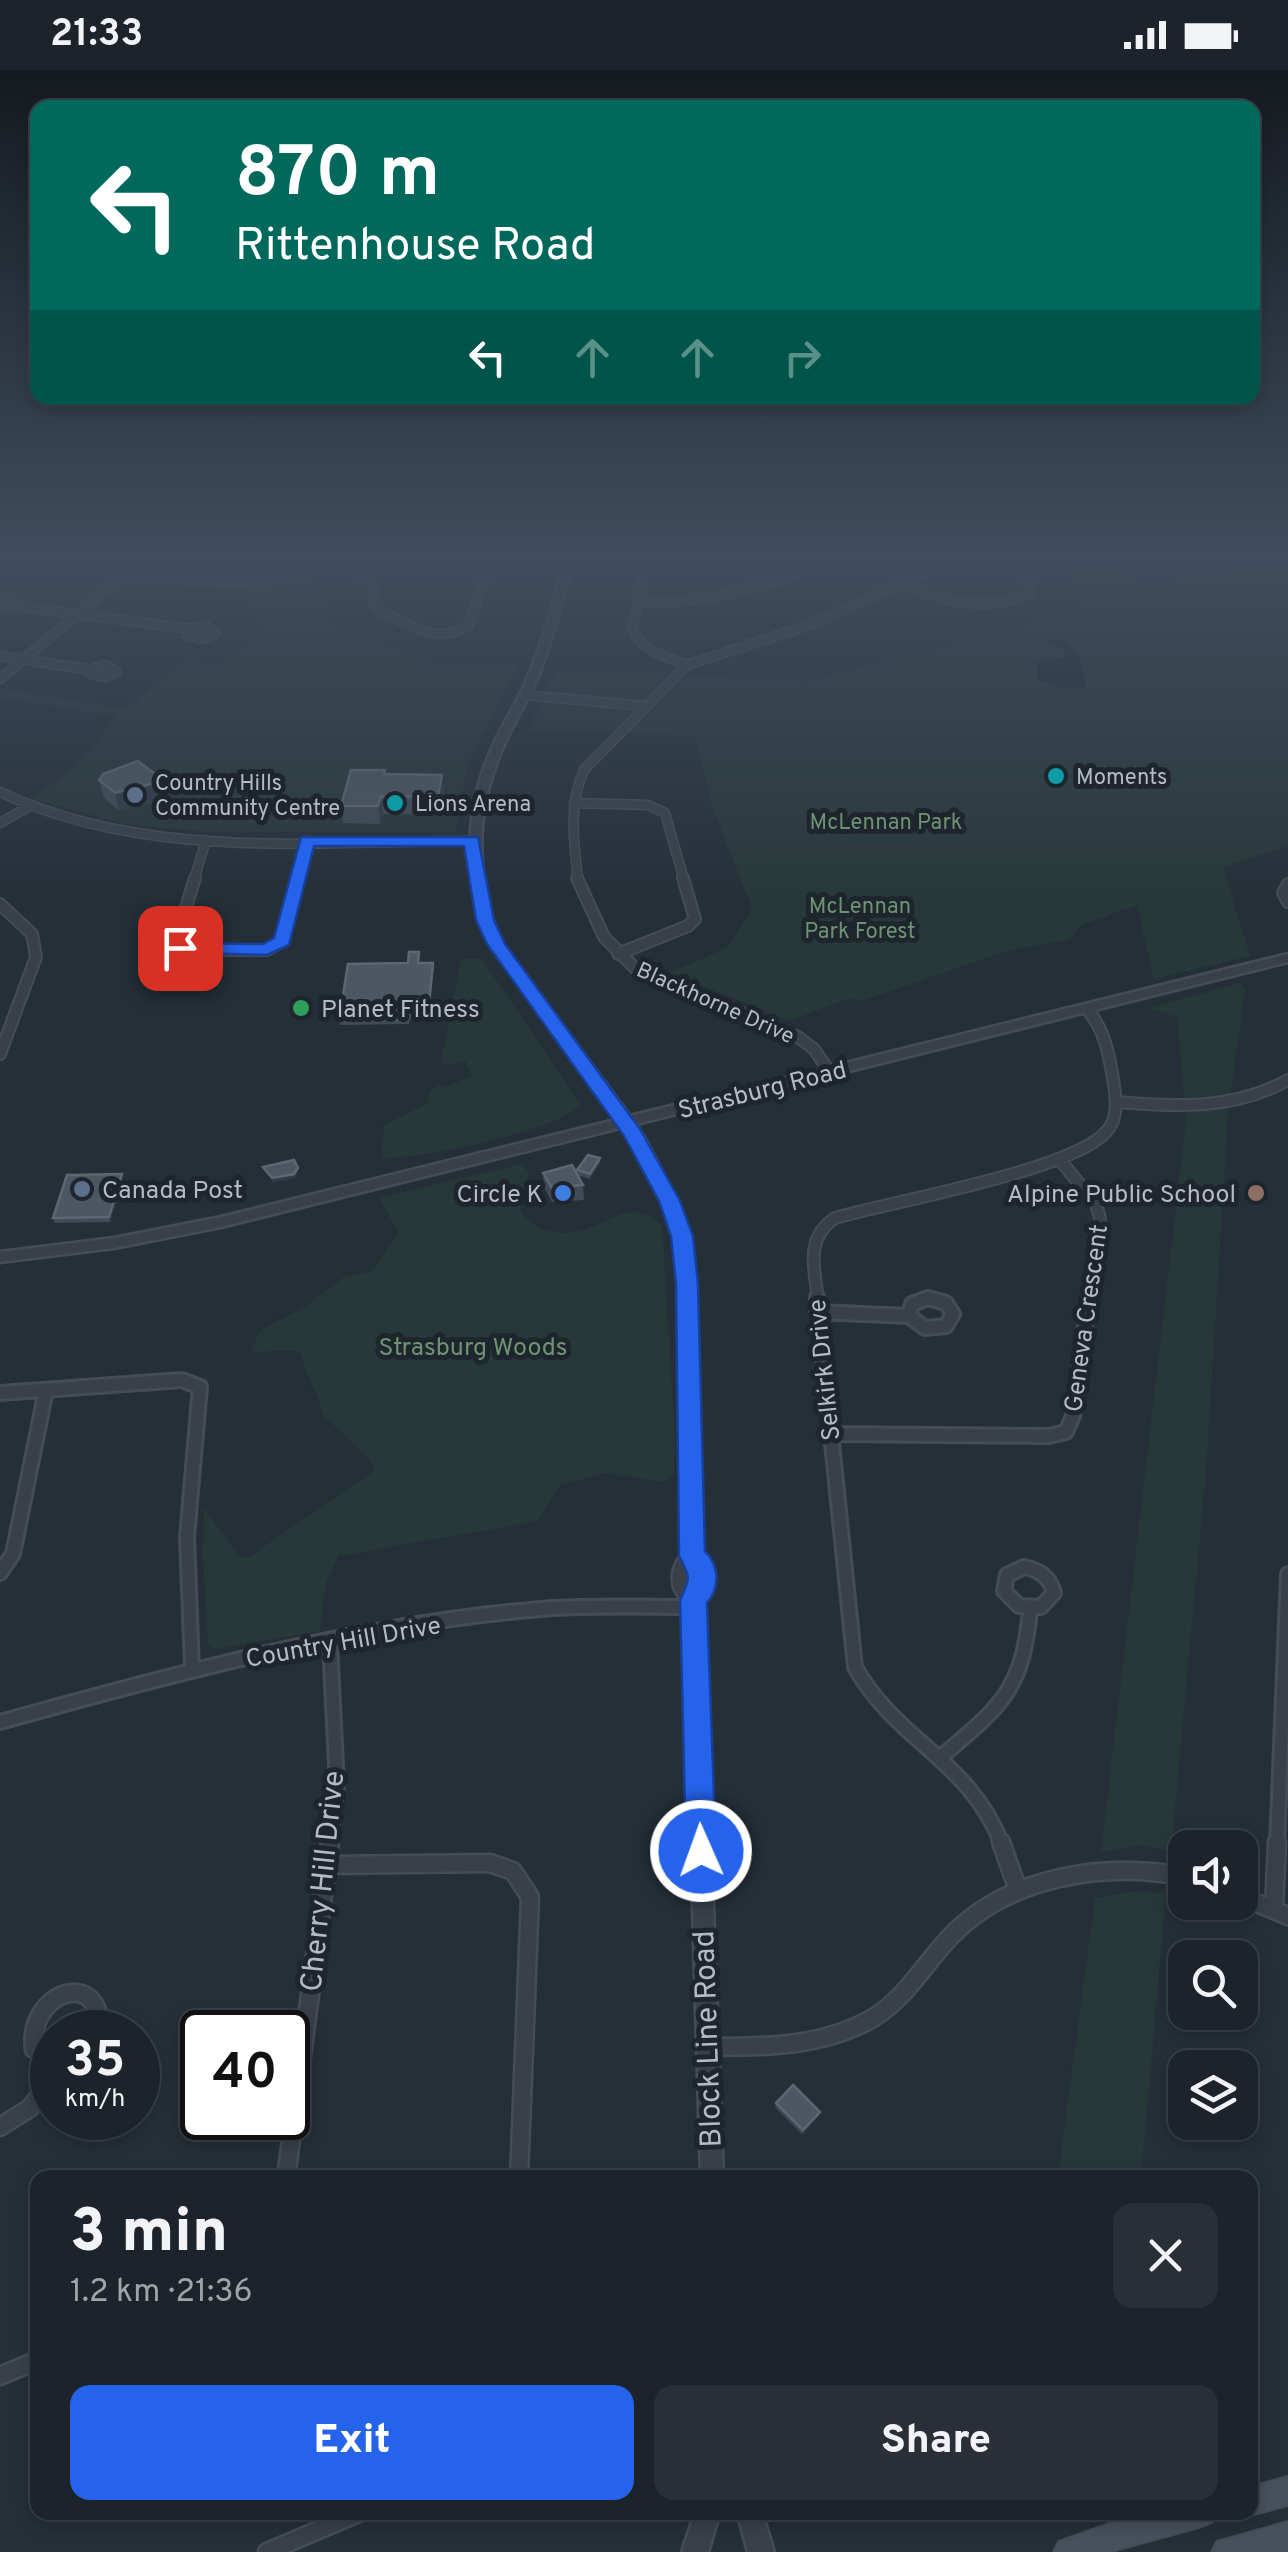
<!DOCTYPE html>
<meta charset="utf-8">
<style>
body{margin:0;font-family:Overpass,sans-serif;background:#292f36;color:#f1f3f6;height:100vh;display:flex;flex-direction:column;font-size:38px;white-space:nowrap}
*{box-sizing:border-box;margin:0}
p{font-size:32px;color:#a0a4a8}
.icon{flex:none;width:55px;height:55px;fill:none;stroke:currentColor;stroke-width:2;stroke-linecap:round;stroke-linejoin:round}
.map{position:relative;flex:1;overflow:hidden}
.drawer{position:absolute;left:30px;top:2100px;width:1228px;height:350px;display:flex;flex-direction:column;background:#1c232a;border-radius:20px;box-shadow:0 5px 15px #0003,0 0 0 2px #3a4047}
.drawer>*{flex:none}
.banner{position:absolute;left:30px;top:30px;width:1230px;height:305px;border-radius:20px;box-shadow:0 5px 15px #0003,0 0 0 2px #3a4047;background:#00695c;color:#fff;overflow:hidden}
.fabs{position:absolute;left:1168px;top:1760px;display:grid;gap:20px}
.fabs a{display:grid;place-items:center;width:90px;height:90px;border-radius:20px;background:#1c232a;box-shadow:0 5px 15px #0003,0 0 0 2px #3a4047;font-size:50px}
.speed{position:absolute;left:30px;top:1940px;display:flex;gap:20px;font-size:50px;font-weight:700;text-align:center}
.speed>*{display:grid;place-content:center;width:130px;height:130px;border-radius:50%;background:#1c232a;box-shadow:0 5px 15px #0003,0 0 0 2px #3a4047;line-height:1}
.speed small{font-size:25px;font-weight:400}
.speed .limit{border:5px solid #111;border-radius:15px;background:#fff;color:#111}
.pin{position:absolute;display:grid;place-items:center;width:85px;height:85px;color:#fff;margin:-42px;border-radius:20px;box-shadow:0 5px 15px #0006}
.me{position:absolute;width:110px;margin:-55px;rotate:358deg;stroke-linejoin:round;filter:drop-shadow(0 0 8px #0008)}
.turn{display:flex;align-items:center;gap:35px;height:210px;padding:0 40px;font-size:45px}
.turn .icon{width:130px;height:130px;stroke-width:2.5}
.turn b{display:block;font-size:70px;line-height:85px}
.lanes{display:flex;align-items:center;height:95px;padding:0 40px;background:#0003;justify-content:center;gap:50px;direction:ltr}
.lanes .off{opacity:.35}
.round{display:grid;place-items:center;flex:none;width:105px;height:105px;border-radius:20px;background:#292f36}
.head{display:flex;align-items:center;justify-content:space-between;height:170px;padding:0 40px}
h1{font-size:60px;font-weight:800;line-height:75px}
.primary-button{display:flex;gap:20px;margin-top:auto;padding:20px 40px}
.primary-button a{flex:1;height:115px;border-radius:20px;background:#2563eb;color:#fff;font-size:40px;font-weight:800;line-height:115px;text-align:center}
.primary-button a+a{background:#292f36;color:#f1f3f6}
.status{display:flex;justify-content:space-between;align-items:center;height:70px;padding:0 50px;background:#1c232a;direction:ltr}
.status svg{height:28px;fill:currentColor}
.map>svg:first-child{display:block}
</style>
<div class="status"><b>21:33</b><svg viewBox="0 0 49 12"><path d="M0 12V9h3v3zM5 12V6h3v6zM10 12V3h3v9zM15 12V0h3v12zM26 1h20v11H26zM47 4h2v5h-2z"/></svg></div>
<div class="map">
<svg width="1288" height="2482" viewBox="0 0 1288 2482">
<rect width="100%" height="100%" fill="#252f38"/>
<path fill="#273839" d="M 1067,486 L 1128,486 L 1139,520 L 1288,486 L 1288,776 L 1223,797 L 1250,886 L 1154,909 L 1137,835 L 1079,856 L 1070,870 L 1006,881 L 865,930 L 845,929 L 790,951 L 670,903 L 728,877 L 752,839 L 711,732 L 695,666 L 527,662 L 557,599 L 806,611 L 985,568 L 1079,538 Z
M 308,510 L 327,526 L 325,551 L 432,594 L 519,594 L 468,694 L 455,762 L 207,762 L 125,754 L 30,728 L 73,699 L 116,647 L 0,627 L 0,619 L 126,639 L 186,591 L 216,598 L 265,564 L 248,537 L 255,517 Z
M 481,888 L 581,1034 C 562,1060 415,1090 381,1088 L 384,1055 L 426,1034 L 431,1020 L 440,1015 L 447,1017 L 472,1005 L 465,991 L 447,996 L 441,992 L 461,889 Z
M 1241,913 L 1245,919 L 1228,1046 L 1206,1401 L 1171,1781 L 1140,1775 L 1101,1782 L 1186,1052 L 1177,947 L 1148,938 Z
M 522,1094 L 529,1103 L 520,1140 C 530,1157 555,1166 575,1162 C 606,1157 633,1124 662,1156 L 675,1370 L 674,1406 L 662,1412 L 605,1403 L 561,1415 L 538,1451 L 339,1486 L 326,1513 L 320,1561 L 212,1579 L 208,1574 L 203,1488 L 204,1437 L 239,1487 L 249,1487 L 375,1400 L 370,1390 L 325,1347 L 299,1282 C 282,1278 264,1284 251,1281 L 259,1261 L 306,1236 L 344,1207 L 372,1201 L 399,1163 L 379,1128 Z
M 1129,1822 L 1166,1823 L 1141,2107 L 1058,2107 L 1095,1828 Z"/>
<path fill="#1a2734" d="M 1058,569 C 1080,579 1084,594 1085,617 L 1064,619 L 1037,609 L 1037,592 L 1066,587 L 1064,579 L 1043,571 Z"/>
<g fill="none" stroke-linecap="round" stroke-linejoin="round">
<g stroke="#454c54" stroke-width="11">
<path id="minor-far3" d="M 348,496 L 372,516 L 375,535 L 380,540 C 406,554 441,576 468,555 L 485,509 L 480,499 L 452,486
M 123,506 L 249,514 L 382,486
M 902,514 C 944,531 987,544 1030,523 L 1024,486
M 0,526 L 13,530 L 0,537
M 637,533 C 712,534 773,515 842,486
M 8,535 L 190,559
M 206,556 L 216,563 L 202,569 L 187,565 L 190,559 Z
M 0,586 L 91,600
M 106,595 L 116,602 L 105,607 L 91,604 L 95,598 Z
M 687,595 C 666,586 641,582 632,558 L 645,496 L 716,486
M 0,609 L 123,506 L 140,486
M 525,625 L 643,636
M 0,722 C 146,791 315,771 472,771
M 574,733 L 648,735 L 665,743 L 684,810
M 0,753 L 28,737
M 194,810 L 206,770
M 298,810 L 307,771
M 578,810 C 574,772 568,736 584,700 L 687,595 L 809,555 L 934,499 L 941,486"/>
</g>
<g stroke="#454c54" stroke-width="14">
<path id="minor-far2" d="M 195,808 L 176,869 L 181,878 L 191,880 L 267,880 L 283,871 L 298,808
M 577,808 L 604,867 L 635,898 L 798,967 L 814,979 L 829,1001
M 1288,814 L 1283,823 L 1288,832
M 0,834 L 32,864 L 36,887 L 0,984
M 618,884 L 688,856 L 695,849 L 683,808
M 1116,1032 C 1176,1037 1234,1040 1288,1010
M 1060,1090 L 1096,1134 L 1100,1148 L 1089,1229
M 818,1229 C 814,1197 805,1168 835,1148 C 893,1131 1071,1101 1106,1062 C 1121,1047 1115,1021 1112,1003 C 1108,979 1103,958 1087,939
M 924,1229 L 933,1229"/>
</g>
<g stroke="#454c54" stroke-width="18">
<path id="minor-far1" d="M 817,1227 L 855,1597 C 896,1671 971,1691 1002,1775
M 928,1228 L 946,1233 L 953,1244 L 946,1256 L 925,1258 L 909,1246 L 912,1234 Z
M 817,1242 L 909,1246
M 0,1323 L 182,1310 L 200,1317 L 187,1467 L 192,1599
M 830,1364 L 1049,1366 L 1066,1362 L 1073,1346 L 1089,1227
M 1024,1497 C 1040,1500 1050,1507 1054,1523 L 1041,1537 L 1019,1536 L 1004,1521 L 1007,1505 Z
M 0,1503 L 13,1484 L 46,1320
M 0,1652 C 176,1603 358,1554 541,1539 C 592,1535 642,1537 693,1537
M 942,1686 C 1001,1636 1023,1620 1030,1539
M 329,1775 L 337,1716 L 330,1573
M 1277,1775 L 1288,1504"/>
</g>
<g stroke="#454c54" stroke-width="21">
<path id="minor" d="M 1001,1772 L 1018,1820
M 328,1795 L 490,1793 L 513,1801 L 530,1827 L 519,2108
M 1240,1826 L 1288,1846
M 1274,1839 L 1277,1772
M 710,1977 C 765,1977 823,1977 873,1948 C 906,1928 925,1893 951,1866 C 1009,1806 1106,1791 1185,1807
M 52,1991 L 34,1979 C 27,1920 104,1897 99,1962
M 0,2057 L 30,2038 L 52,2010
M 286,2108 L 330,1772
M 0,2306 L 38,2290
M 267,2482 L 361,2442"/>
</g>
<g stroke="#454c54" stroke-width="5">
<path id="tertiary" d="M 565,486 L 574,486 C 564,526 554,566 539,604 C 530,628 515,650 505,673 C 474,740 474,807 502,874 L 630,1046 L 1288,884 L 1288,892 L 636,1054 C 661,1094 678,1133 691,1179 L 700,1483 C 714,1498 716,1517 702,1532 L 723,2108 L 701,2108 L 684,1533 C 669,1518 669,1499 683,1483 L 677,1179 C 665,1135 648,1096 624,1057 L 221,1157 L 114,1178 L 0,1192 L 0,1182 L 114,1168 L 221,1147 L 619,1049 L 490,874 C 463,806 463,740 494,673 C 505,650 520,628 529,604 C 545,566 555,526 565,486 ZM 692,1497 L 694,1517 L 693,1519 L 691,1516 Z
M 695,2442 L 720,2442 L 708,2482 L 682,2482 Z
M 737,2442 L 762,2442 L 774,2482 L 748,2482 Z"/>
</g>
<g stroke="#454c54" stroke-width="4">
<path id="secondary" d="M 1288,2407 L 1288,2435 L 1250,2445 L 1243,2442 L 1250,2442 L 1250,2417 Z
M 1143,2442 L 1216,2442 L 1212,2452 L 1202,2456 L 1108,2482 L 1054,2482 L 1059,2472 Z
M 1288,2452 L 1288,2482 L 1212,2482 L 1217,2472 Z"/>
</g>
<use href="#minor-far3" stroke="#394049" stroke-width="8"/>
<use href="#minor-far2" stroke="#394049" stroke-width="10"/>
<use href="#minor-far1" stroke="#394049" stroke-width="12"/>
<use href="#minor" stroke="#394049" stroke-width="16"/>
<use href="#tertiary" fill="#394049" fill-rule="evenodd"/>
<use href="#secondary" fill="#47505b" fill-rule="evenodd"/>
</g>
<path fill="#414b56" d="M 386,704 L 442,705 L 444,723 L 440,745 L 383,744 L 380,754 L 343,753 L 341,736 Z
M 99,710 L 168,728 L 119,741 L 104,728 Z
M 419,882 L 419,893 L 434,897 L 428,948 L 410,949 L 409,954 L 340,955 L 339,950 Z
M 600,1093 L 590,1109 L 577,1105 L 577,1100 Z
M 543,1103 L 583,1115 L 584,1130 L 552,1132 L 544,1117 Z
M 123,1109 L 110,1152 L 55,1153 L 53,1148 Z
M 776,2033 L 819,2045 L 802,2064 L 775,2037 Z"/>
<path fill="#303b45" d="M 442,705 L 444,723 L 440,745 L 438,727 Z
M 164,711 L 168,728 L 119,741 L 115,723 Z
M 381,726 L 383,744 L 380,754 L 378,736 Z
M 600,1088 L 600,1093 L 590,1109 L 590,1104 Z
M 298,1098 L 298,1103 L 294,1108 L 272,1113 L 272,1108 Z
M 122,1104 L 123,1109 L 110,1152 L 109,1147 Z"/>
<path fill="#4d5762" stroke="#5d6771" stroke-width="2.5" d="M 138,691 L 164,711 L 115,723 L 99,710 L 103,704 Z
M 351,700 L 385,700 L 384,704 L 442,705 L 438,727 L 381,726 L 378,736 L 341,736 Z
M 409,882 L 419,882 L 418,893 L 433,893 L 428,944 L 409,944 L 408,949 L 339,950 L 348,894 L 408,893 Z
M 588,1085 L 600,1088 L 590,1104 L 577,1100 Z
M 294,1090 L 298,1098 L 294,1104 L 272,1108 L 263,1097 Z
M 572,1095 L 583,1115 L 552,1118 L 543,1103 Z
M 122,1104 L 109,1147 L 53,1148 L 67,1105 Z
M 793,2015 L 820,2042 L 803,2060 L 776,2033 Z"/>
<linearGradient id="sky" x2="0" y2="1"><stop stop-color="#141a1f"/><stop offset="0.58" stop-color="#404d5e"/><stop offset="1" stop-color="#404d5e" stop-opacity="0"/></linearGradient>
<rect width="1288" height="834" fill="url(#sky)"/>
<path fill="#2563eb" stroke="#184099" stroke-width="2.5" d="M 301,767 L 478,767 L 494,850 L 505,874 L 640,1059 L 680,1131 L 693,1166 L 698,1214 L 705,1481 C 720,1496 720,1518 707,1533 L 716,1781 L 711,1791 L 701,1795 L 691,1791 L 686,1781 L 680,1530 C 691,1508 690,1507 679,1486 L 676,1214 L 671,1166 L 659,1131 L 624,1066 L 487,874 L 476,850 L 464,776 L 314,776 L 289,875 L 267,885 L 174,882 L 174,875 L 180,873 L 263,874 L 274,868 Z"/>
<g fill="#0f9aa8" stroke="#1e252d" stroke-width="4">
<circle cx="1056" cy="706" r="10"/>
<circle cx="395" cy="733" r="10"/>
</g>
<g fill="#5c6f8a" stroke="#1e252d" stroke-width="4">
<circle cx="135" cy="725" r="10"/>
<circle cx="82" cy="1119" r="10"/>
</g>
<circle fill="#2e9e5b" stroke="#1e252d" stroke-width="4" cx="301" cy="938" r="10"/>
<circle fill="#3f7fe0" stroke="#1e252d" stroke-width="4" cx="563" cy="1123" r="10"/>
<circle fill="#8d6e63" stroke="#1e252d" stroke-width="4" cx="1256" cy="1123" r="10"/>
<g text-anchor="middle" stroke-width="10" stroke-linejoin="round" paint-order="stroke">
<g font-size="22" fill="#b4bbc4" stroke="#1e252d" text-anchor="start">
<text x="1076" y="714">Moments</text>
<text x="155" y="720">Country Hills<tspan x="155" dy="25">Community Centre</tspan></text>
<text x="415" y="741">Lions Arena</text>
</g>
<g font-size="22" fill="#6e9274" stroke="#1e252d">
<text x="886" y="759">McLennan Park</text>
<text x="860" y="843">McLennan<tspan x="860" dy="25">Park Forest</tspan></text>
</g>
<g font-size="22" fill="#b4bbc4" stroke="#1e252d">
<text transform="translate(716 932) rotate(24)" y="8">Blackhorne Drive</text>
</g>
<g font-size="25" fill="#b4bbc4" stroke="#1e252d" text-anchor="start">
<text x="321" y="947">Planet Fitness</text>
<text x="102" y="1128">Canada Post</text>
<text x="543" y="1132" text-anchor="end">Circle K</text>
<text x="1236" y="1132" text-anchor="end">Alpine Public School</text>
</g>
<g font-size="25" fill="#b4bbc4" stroke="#1e252d">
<text transform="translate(762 1019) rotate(-14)" y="9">Strasburg Road</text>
<text transform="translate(1085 1248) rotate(-82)" y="9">Geneva Crescent</text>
<text transform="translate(823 1300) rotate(-96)" y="9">Selkirk Drive</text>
<text transform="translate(343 1571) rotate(-10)" y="9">Country Hill Drive</text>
</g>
<g font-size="25" fill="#6e9274" stroke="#1e252d">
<text x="473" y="1285">Strasburg Woods</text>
</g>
<g font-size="30" fill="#b4bbc4" stroke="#1e252d">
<text transform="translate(322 1811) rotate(-84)" y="10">Cherry Hill Drive</text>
<text transform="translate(707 1969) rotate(-92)" y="10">Block Line Road</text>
</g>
</g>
</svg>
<div class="fabs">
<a><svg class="icon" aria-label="sound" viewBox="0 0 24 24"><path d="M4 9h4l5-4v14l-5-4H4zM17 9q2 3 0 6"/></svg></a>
<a><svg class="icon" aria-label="search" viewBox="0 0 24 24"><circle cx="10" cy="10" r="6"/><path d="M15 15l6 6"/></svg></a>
<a><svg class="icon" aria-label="layers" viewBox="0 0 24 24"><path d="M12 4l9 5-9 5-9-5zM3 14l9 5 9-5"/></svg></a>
</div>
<div class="speed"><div>35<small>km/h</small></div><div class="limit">40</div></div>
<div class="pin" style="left:180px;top:878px;background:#d93025"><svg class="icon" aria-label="arrive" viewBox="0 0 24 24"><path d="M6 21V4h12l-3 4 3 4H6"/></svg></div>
<svg class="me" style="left:701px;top:1781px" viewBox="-20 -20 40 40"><circle r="17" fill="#2563eb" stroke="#fff" stroke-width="3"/><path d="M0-11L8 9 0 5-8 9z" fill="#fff"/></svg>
<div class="banner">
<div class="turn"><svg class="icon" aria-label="left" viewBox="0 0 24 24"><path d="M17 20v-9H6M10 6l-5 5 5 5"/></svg><div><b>870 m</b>Rittenhouse Road</div></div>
<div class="lanes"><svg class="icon" aria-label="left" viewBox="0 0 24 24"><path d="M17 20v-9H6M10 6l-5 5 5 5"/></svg><svg class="icon off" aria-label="ahead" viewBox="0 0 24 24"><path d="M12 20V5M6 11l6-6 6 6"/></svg><svg class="icon off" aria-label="ahead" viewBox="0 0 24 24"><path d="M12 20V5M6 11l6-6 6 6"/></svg><svg class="icon off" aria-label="right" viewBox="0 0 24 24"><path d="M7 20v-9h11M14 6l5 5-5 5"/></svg></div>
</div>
<section class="drawer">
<div class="head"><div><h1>3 min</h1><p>1.2 km · 21:36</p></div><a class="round"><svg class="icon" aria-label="close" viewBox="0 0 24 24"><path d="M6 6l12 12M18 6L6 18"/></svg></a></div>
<div class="primary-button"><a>Exit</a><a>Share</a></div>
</section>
</div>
